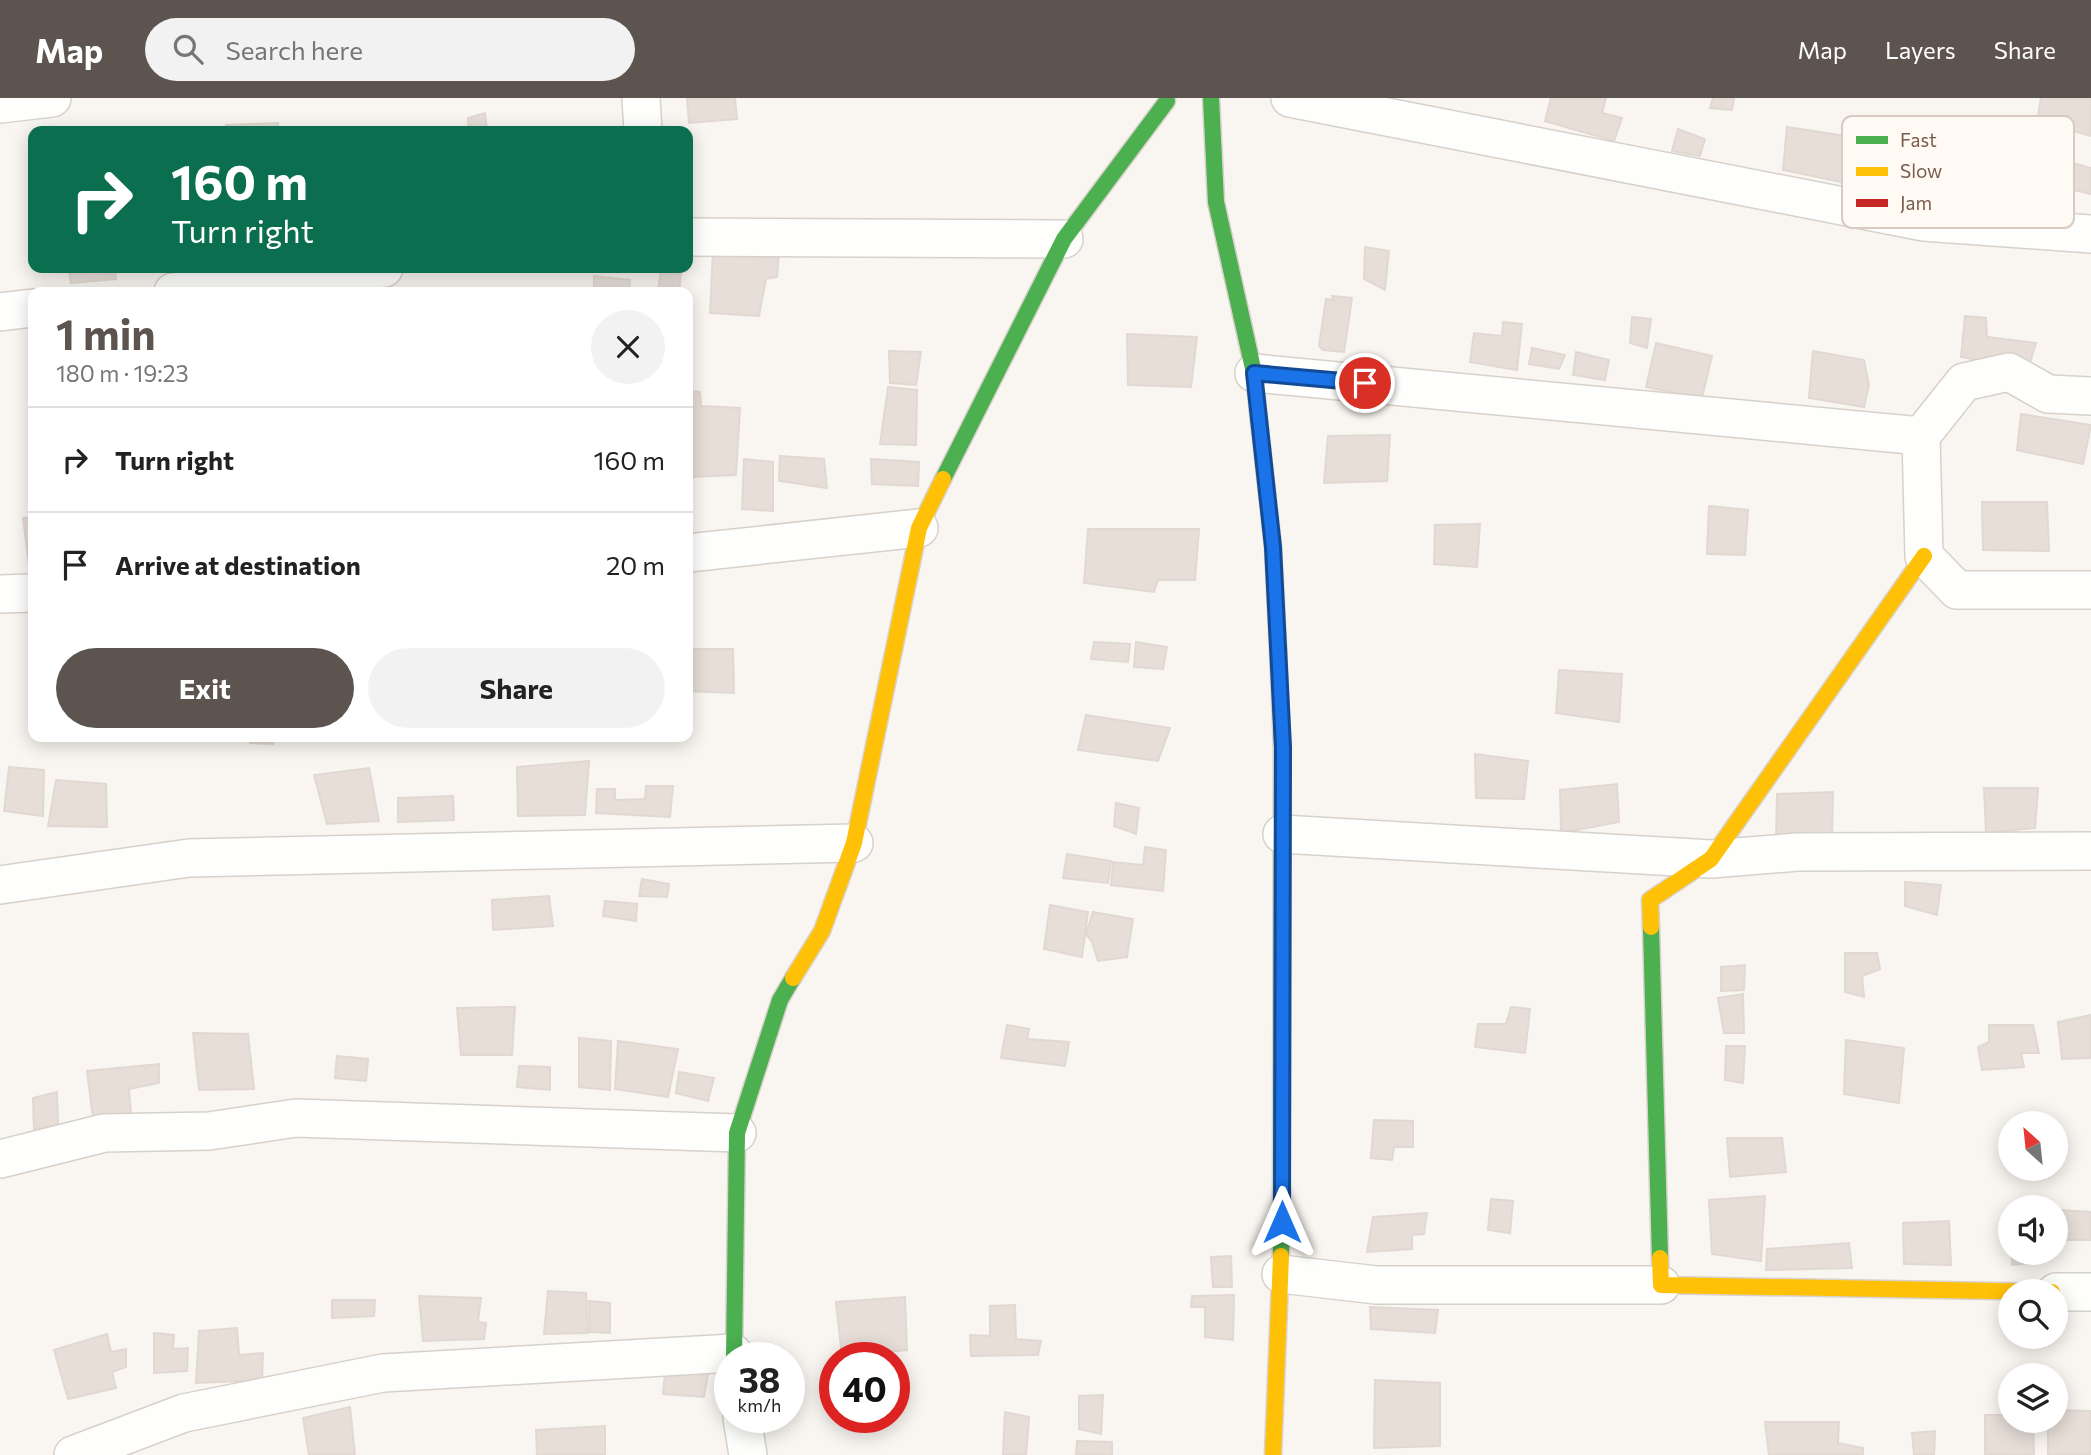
<!DOCTYPE html>
<meta charset="utf-8">
<style>
body{margin:0;font-family:Commissioner,sans-serif;background:#f2f2f2;color:#222;height:100vh;display:flex;flex-direction:column;font-size:26px;white-space:nowrap}
*{box-sizing:border-box;margin:0}
p{font-size:23px;color:#767676}
.icon{flex:none;width:38px;height:38px;fill:none;stroke:currentColor;stroke-width:2;stroke-linecap:round;stroke-linejoin:round}
.map{position:relative;flex:1;overflow:hidden}
.drawer{position:absolute;left:28px;top:189px;width:665px;height:455px;display:flex;flex-direction:column;background:#fff;border-radius:14px;box-shadow:0 4px 18px #0003}
.drawer>*{flex:none}
.guide{position:absolute;left:28px;top:28px;width:665px;height:147px;border-radius:14px;box-shadow:0 4px 18px #0003;background:#0b6e4f;color:#fff;overflow:hidden}
.needle{width:46px;rotate:333deg}
.fabs{position:absolute;left:1998px;top:1013px;display:grid;gap:14px}
.fabs a{display:grid;place-items:center;width:70px;height:70px;border-radius:50%;background:#fff;box-shadow:0 4px 18px #0003;font-size:35px}
.speed{position:absolute;left:714px;top:1244px;display:flex;gap:14px;font-size:35px;font-weight:700;text-align:center}
.speed>*{display:grid;place-content:center;width:91px;height:91px;border-radius:50%;background:#fff;box-shadow:0 4px 18px #0003;line-height:1}
.speed small{font-size:18px;font-weight:400}
.speed .limit{border:10px solid #d22;background:#fff;color:#111}
.pin{position:absolute;display:grid;place-items:center;width:60px;height:60px;color:#fff;margin:-30px;border:4px solid #fff;border-radius:50%;box-shadow:0 2px 7px #0007}
.me{position:absolute;width:77px;margin:-38px;rotate:0deg;stroke-linejoin:round;filter:drop-shadow(0 0 5px #0008)}
.turn{display:flex;align-items:center;gap:24px;height:147px;padding:0 28px;font-size:32px}
.turn .icon{width:91px;height:91px;stroke-width:2.5}
.turn b{display:block;font-size:49px;line-height:60px}
.round{display:grid;place-items:center;flex:none;width:74px;height:74px;border-radius:37px;background:#f2f2f2}
.head{display:flex;align-items:center;justify-content:space-between;height:119px;padding:0 28px}
h1{font-size:42px;font-weight:700;line-height:52px;color:#5d544f}
.cta{display:flex;gap:14px;margin-top:auto;padding:14px 28px}
.cta a{flex:1;height:80px;border-radius:42px;background:#5d544f;color:#fff;font-size:28px;font-weight:700;line-height:80px;text-align:center}
.cta a+a{background:#f2f2f2;color:#222}
ul{padding:0;list-style:none}
li{display:flex;align-items:center;gap:21px;height:105px;padding:0 28px;border-top:2px solid #e0e0e0}
li div{flex:1}
li b{display:block;font-size:26px}
li em{font-style:normal}
header{display:flex;align-items:center;gap:42px;box-sizing:border-box;height:98px;padding:0 35px;background:#5d544f;color:#fff}
header strong{font-size:33px}
nav{display:flex;gap:38px;margin-inline-start:auto;font-size:24px}
.search{width:490px;height:63px;background:#f2f2f2;display:flex;align-items:center;gap:18px;box-sizing:border-box;padding:0 24px;border-radius:38px;color:#767676;font-size:26px}
.map>svg:first-child{display:block}
</style>
<header>
<strong>Map</strong>
<div class="search"><svg class="icon" aria-label="search" viewBox="0 0 24 24"><circle cx="10" cy="10" r="6"/><path d="M15 15l6 6"/></svg>Search here</div>
<nav><a>Map</a><a>Layers</a><a>Share</a></nav>
</header>
<div class="map">
<svg width="2091" height="1357" viewBox="0 0 2091 1357">
<rect width="100%" height="100%" fill="#f9f5f0"/>
<path fill="#e6ded7" stroke="#e2d8d2" stroke-width="2" d="M 687,0 L 735,0 L 737,21 L 689,25 Z
M 1551,0 L 1606,0 L 1602,15 L 1622,20 L 1614,43 L 1545,23 Z
M 1713,0 L 1734,0 L 1732,12 L 1710,10 Z
M 2041,0 L 2091,0 L 2091,38 L 2037,23 Z
M 485,15 L 487,33 L 469,33 L 468,20 Z
M 278,25 L 278,33 L 226,33 L 226,27 Z
M 1787,29 L 1859,40 L 1851,86 L 1783,72 Z
M 1678,31 L 1705,41 L 1700,58 L 1672,53 Z
M 2041,56 L 2091,70 L 2091,96 L 2034,83 Z
M 1365,149 L 1389,153 L 1385,192 L 1364,181 Z
M 713,154 L 779,155 L 777,179 L 766,181 L 759,218 L 710,215 Z
M 68,170 L 114,170 L 116,181 L 71,185 Z
M 661,171 L 681,175 L 679,194 L 658,194 Z
M 594,178 L 630,182 L 629,194 L 594,194 Z
M 1332,198 L 1352,200 L 1344,254 L 1323,252 L 1319,248 L 1326,201 L 1333,202 Z
M 1965,218 L 1986,220 L 1987,239 L 2036,245 L 2028,271 L 1961,259 Z
M 1632,219 L 1651,221 L 1647,250 L 1630,245 Z
M 1503,224 L 1522,226 L 1517,272 L 1470,264 L 1474,235 L 1502,238 Z
M 1127,236 L 1197,239 L 1191,289 L 1128,287 Z
M 1656,245 L 1712,258 L 1702,300 L 1646,289 Z
M 1532,250 L 1565,257 L 1559,271 L 1529,266 Z
M 889,253 L 921,254 L 916,287 L 890,285 Z
M 1813,253 L 1864,262 L 1869,287 L 1864,309 L 1809,300 Z
M 1576,254 L 1609,262 L 1605,282 L 1573,277 Z
M 888,289 L 917,292 L 916,347 L 880,346 Z
M 688,293 L 700,294 L 701,308 L 740,310 L 736,377 L 688,379 Z
M 2021,316 L 2091,327 L 2083,366 L 2017,352 Z
M 1390,337 L 1387,383 L 1324,385 L 1328,338 Z
M 780,358 L 824,361 L 827,390 L 779,383 Z
M 744,361 L 773,364 L 773,413 L 742,411 Z
M 871,361 L 919,364 L 918,388 L 872,386 Z
M 1982,404 L 2047,404 L 2049,453 L 1983,452 Z
M 1709,408 L 1748,412 L 1745,457 L 1707,456 Z
M 33,419 L 33,466 L 29,467 L 23,420 Z
M 1480,426 L 1477,469 L 1434,466 L 1435,427 Z
M 1088,431 L 1199,431 L 1195,482 L 1158,482 L 1154,494 L 1084,485 Z
M 1094,544 L 1130,546 L 1128,564 L 1091,561 Z
M 1136,544 L 1167,549 L 1163,571 L 1134,569 Z
M 690,551 L 733,551 L 734,595 L 688,593 Z
M 1559,572 L 1622,576 L 1619,624 L 1556,615 Z
M 1086,617 L 1170,630 L 1158,663 L 1078,652 Z
M 250,639 L 273,639 L 273,646 L 250,645 Z
M 1475,656 L 1528,663 L 1524,701 L 1476,700 Z
M 589,663 L 585,717 L 518,718 L 517,669 Z
M 9,669 L 44,672 L 43,718 L 4,713 Z
M 369,670 L 379,723 L 327,726 L 314,677 Z
M 56,682 L 106,686 L 107,729 L 48,728 Z
M 1617,686 L 1619,724 L 1561,735 L 1560,692 Z
M 646,688 L 673,688 L 670,719 L 596,715 L 597,691 L 615,691 L 615,702 L 645,701 Z
M 1984,690 L 2038,690 L 2035,730 L 1986,735 Z
M 1833,694 L 1832,738 L 1776,743 L 1777,696 Z
M 453,698 L 454,722 L 398,724 L 398,700 Z
M 1116,705 L 1139,710 L 1136,736 L 1114,728 Z
M 1145,749 L 1166,752 L 1163,793 L 1111,787 L 1113,764 L 1143,767 Z
M 1067,756 L 1111,763 L 1108,785 L 1063,780 Z
M 642,781 L 669,786 L 667,799 L 639,798 Z
M 1905,784 L 1941,787 L 1937,817 L 1905,808 Z
M 549,798 L 553,828 L 493,832 L 492,802 Z
M 605,803 L 637,806 L 636,823 L 603,818 Z
M 1050,807 L 1088,814 L 1082,859 L 1044,851 Z
M 1093,814 L 1133,821 L 1127,859 L 1098,863 L 1092,844 L 1086,836 Z
M 1845,855 L 1877,855 L 1880,871 L 1862,878 L 1864,899 L 1845,894 Z
M 1745,867 L 1744,892 L 1721,893 L 1721,869 Z
M 1743,896 L 1744,935 L 1724,935 L 1718,900 Z
M 515,909 L 512,957 L 461,957 L 457,910 Z
M 1511,909 L 1530,911 L 1525,955 L 1475,949 L 1478,926 L 1506,926 Z
M 2091,917 L 2091,960 L 2062,961 L 2058,924 Z
M 1007,927 L 1029,931 L 1027,941 L 1069,944 L 1065,968 L 1001,960 Z
M 1989,927 L 2033,927 L 2039,955 L 2021,955 L 2024,969 L 1982,972 L 1978,949 L 1989,944 Z
M 193,935 L 248,936 L 254,991 L 199,992 Z
M 579,940 L 611,943 L 610,992 L 579,989 Z
M 1846,942 L 1904,950 L 1899,1005 L 1844,996 Z
M 618,943 L 678,951 L 668,999 L 615,991 Z
M 1726,948 L 1745,948 L 1743,985 L 1725,982 Z
M 337,958 L 368,961 L 366,983 L 335,980 Z
M 159,966 L 159,985 L 129,991 L 131,1015 L 93,1020 L 87,973 Z
M 519,968 L 550,969 L 550,992 L 517,989 Z
M 679,974 L 714,980 L 708,1003 L 676,995 Z
M 57,994 L 58,1027 L 34,1031 L 33,1000 Z
M 1374,1022 L 1413,1023 L 1413,1049 L 1394,1049 L 1392,1062 L 1371,1060 Z
M 1727,1040 L 1782,1040 L 1786,1074 L 1730,1079 Z
M 1765,1098 L 1761,1163 L 1712,1156 L 1709,1102 Z
M 1491,1101 L 1513,1103 L 1510,1135 L 1488,1132 Z
M 2059,1112 L 2091,1114 L 2091,1142 L 2056,1142 Z
M 1427,1115 L 1424,1136 L 1412,1137 L 1412,1151 L 1367,1154 L 1373,1119 Z
M 1949,1123 L 1951,1167 L 1904,1166 L 1903,1125 Z
M 1849,1145 L 1852,1170 L 1766,1172 L 1767,1151 Z
M 2012,1155 L 2031,1155 L 2030,1165 L 2012,1167 Z
M 1231,1158 L 1232,1189 L 1213,1189 L 1211,1159 Z
M 548,1193 L 586,1195 L 588,1235 L 544,1236 Z
M 1234,1197 L 1233,1242 L 1205,1239 L 1205,1209 L 1191,1209 L 1192,1198 Z
M 419,1198 L 481,1200 L 478,1224 L 486,1225 L 484,1241 L 423,1243 Z
M 905,1199 L 907,1252 L 842,1259 L 836,1204 Z
M 332,1202 L 375,1202 L 374,1218 L 332,1220 Z
M 589,1203 L 610,1205 L 610,1235 L 590,1234 Z
M 1015,1207 L 1016,1241 L 1041,1243 L 1038,1257 L 971,1258 L 970,1237 L 990,1238 L 990,1208 Z
M 1370,1209 L 1438,1212 L 1435,1235 L 1371,1231 Z
M 237,1230 L 239,1257 L 263,1255 L 262,1282 L 196,1285 L 199,1233 Z
M 154,1235 L 174,1237 L 173,1251 L 188,1250 L 187,1273 L 154,1275 Z
M 107,1236 L 111,1254 L 126,1251 L 126,1269 L 112,1274 L 116,1290 L 68,1301 L 54,1252 Z
M 665,1274 L 708,1277 L 704,1299 L 663,1296 Z
M 1375,1282 L 1440,1285 L 1440,1348 L 1374,1350 Z
M 1103,1297 L 1101,1336 L 1079,1331 L 1079,1298 Z
M 350,1309 L 355,1357 L 309,1357 L 303,1320 Z
M 2056,1312 L 2091,1313 L 2091,1357 L 2048,1357 L 2048,1323 L 2056,1323 Z
M 1005,1314 L 1029,1319 L 1026,1357 L 1003,1357 Z
M 1985,1317 L 2011,1317 L 2011,1323 L 2033,1323 L 2034,1357 L 1985,1357 Z
M 1765,1324 L 1839,1324 L 1838,1345 L 1863,1350 L 1863,1357 L 1769,1357 Z
M 605,1328 L 605,1357 L 537,1357 L 536,1332 Z
M 1935,1333 L 1934,1357 L 1914,1357 L 1912,1335 Z
M 1077,1343 L 1112,1344 L 1112,1357 L 1076,1357 Z"/>
<g fill="none" stroke-linecap="round" stroke-linejoin="round">
<g stroke="#d7d1cb" stroke-width="40">
<path id="street" d="M 641,0 L 643,33
M 1290,0 L 1924,124 L 2091,136
M 0,6 L 52,0
M 688,139 L 1064,141
M 173,194 L 384,170
M 0,214 L 33,210
M 1254,275 L 1921,338 L 1964,284 L 2009,274 L 2048,296 L 2091,298
M 1921,338 L 1924,458 L 1957,492 L 2091,492
M 688,455 L 919,430
M 0,496 L 33,495
M 1282,736 L 1711,761 L 1798,754 L 2091,753
M 0,787 L 189,760 L 854,745
M 0,1061 L 104,1035 L 209,1033 L 296,1020 L 737,1035
M 1281,1176 L 1376,1187 L 1661,1187
M 2056,1194 L 2091,1194
M 742,1320 L 748,1357
M 73,1357 L 184,1315 L 383,1275 L 733,1255"/>
</g>
<g stroke="#d9d2cb" stroke-width="19">
<path id="fast" d="M 1211,0 L 1216,104 L 1254,275 L 1259,323
M 943,381 L 1064,141 L 1167,3
M 1278,550 L 1282,649 L 1281,1158
M 1651,829 L 1660,1160
M 734,1260 L 737,1035 L 780,902 L 793,880"/>
</g>
<g stroke="#d9d2cb" stroke-width="19">
<path id="slow" d="M 1651,829 L 1650,802 L 1711,761 L 1924,458
M 793,880 L 822,833 L 854,745 L 919,430 L 943,381
M 1660,1160 L 1661,1187 L 2052,1194
M 1273,1357 L 1281,1158"/>
</g>
<g stroke="#d9d2cb" stroke-width="19">
<path id="jam" d="M 1259,323 L 1273,449 L 1278,550"/>
</g>
<use href="#street" stroke="#fefefd" stroke-width="37"/>
<use href="#fast" stroke="#4caf50" stroke-width="16"/>
<use href="#slow" stroke="#ffc107" stroke-width="16"/>
<use href="#jam" stroke="#c62828" stroke-width="16"/>
</g>
<g fill="none" stroke-linecap="round" stroke-linejoin="round">
<g stroke="#114b97" stroke-width="18">
<path id="route" d="M 1282,1124 L 1283,649 L 1273,449 L 1254,275 L 1365,285"/>
</g>
<use href="#route" stroke="#1a73e8" stroke-width="12"/>
</g>
<rect x="1842" y="18" width="232" height="112" rx="10" fill="#fffaf3" stroke="#d7cbc1" stroke-width="2"/>
<rect x="1856" y="38" width="32" height="8" fill="#4caf50"/>
<rect x="1856" y="69" width="32" height="9" fill="#ffc107"/>
<rect x="1856" y="101" width="32" height="8" fill="#c62828"/>
<g font-size="19" fill="#7a5c4d">
<text x="1900" y="49">Fast</text>
<text x="1900" y="80">Slow</text>
<text x="1900" y="112">Jam</text>
</g>
</svg>
<div class="fabs">
<a><svg class="needle" viewBox="-14 -14 28 28"><path d="M0-13l5 13h-10z" fill="#e53935"/><path d="M0 13l5-13h-10z" fill="#767676"/></svg></a>
<a><svg class="icon" aria-label="sound" viewBox="0 0 24 24"><path d="M4 9h4l5-4v14l-5-4H4zM17 9q2 3 0 6"/></svg></a>
<a><svg class="icon" aria-label="search" viewBox="0 0 24 24"><circle cx="10" cy="10" r="6"/><path d="M15 15l6 6"/></svg></a>
<a><svg class="icon" aria-label="layers" viewBox="0 0 24 24"><path d="M12 4l9 5-9 5-9-5zM3 14l9 5 9-5"/></svg></a>
</div>
<div class="speed"><div>38<small>km/h</small></div><div class="limit">40</div></div>
<div class="pin" style="left:1365px;top:285px;background:#d93025"><svg class="icon" aria-label="arrive" viewBox="0 0 24 24"><path d="M6 21V4h12l-3 4 3 4H6"/></svg></div>
<svg class="me" style="left:1282px;top:1124px" viewBox="-20 -20 40 40"><path d="M0-17L14 15 0 8-14 15z" fill="#1a73e8" stroke="#fff" stroke-width="4"/></svg>
<div class="guide">
<div class="turn"><svg class="icon" aria-label="right" viewBox="0 0 24 24"><path d="M7 20v-9h11M14 6l5 5-5 5"/></svg><div><b>160 m</b>Turn right</div></div>
</div>
<section class="drawer">
<div class="head"><div><h1>1 min</h1><p>180 m · 19:23</p></div><a class="round"><svg class="icon" aria-label="close" viewBox="0 0 24 24"><path d="M6 6l12 12M18 6L6 18"/></svg></a></div>
<ul>
<li><svg class="icon" aria-label="right" viewBox="0 0 24 24"><path d="M7 20v-9h11M14 6l5 5-5 5"/></svg><div><b>Turn right</b></div><em>160 m</em></li>
<li><svg class="icon" aria-label="arrive" viewBox="0 0 24 24"><path d="M6 21V4h12l-3 4 3 4H6"/></svg><div><b>Arrive at destination</b></div><em>20 m</em></li>
</ul>
<div class="cta"><a>Exit</a><a>Share</a></div>
</section>
</div>
